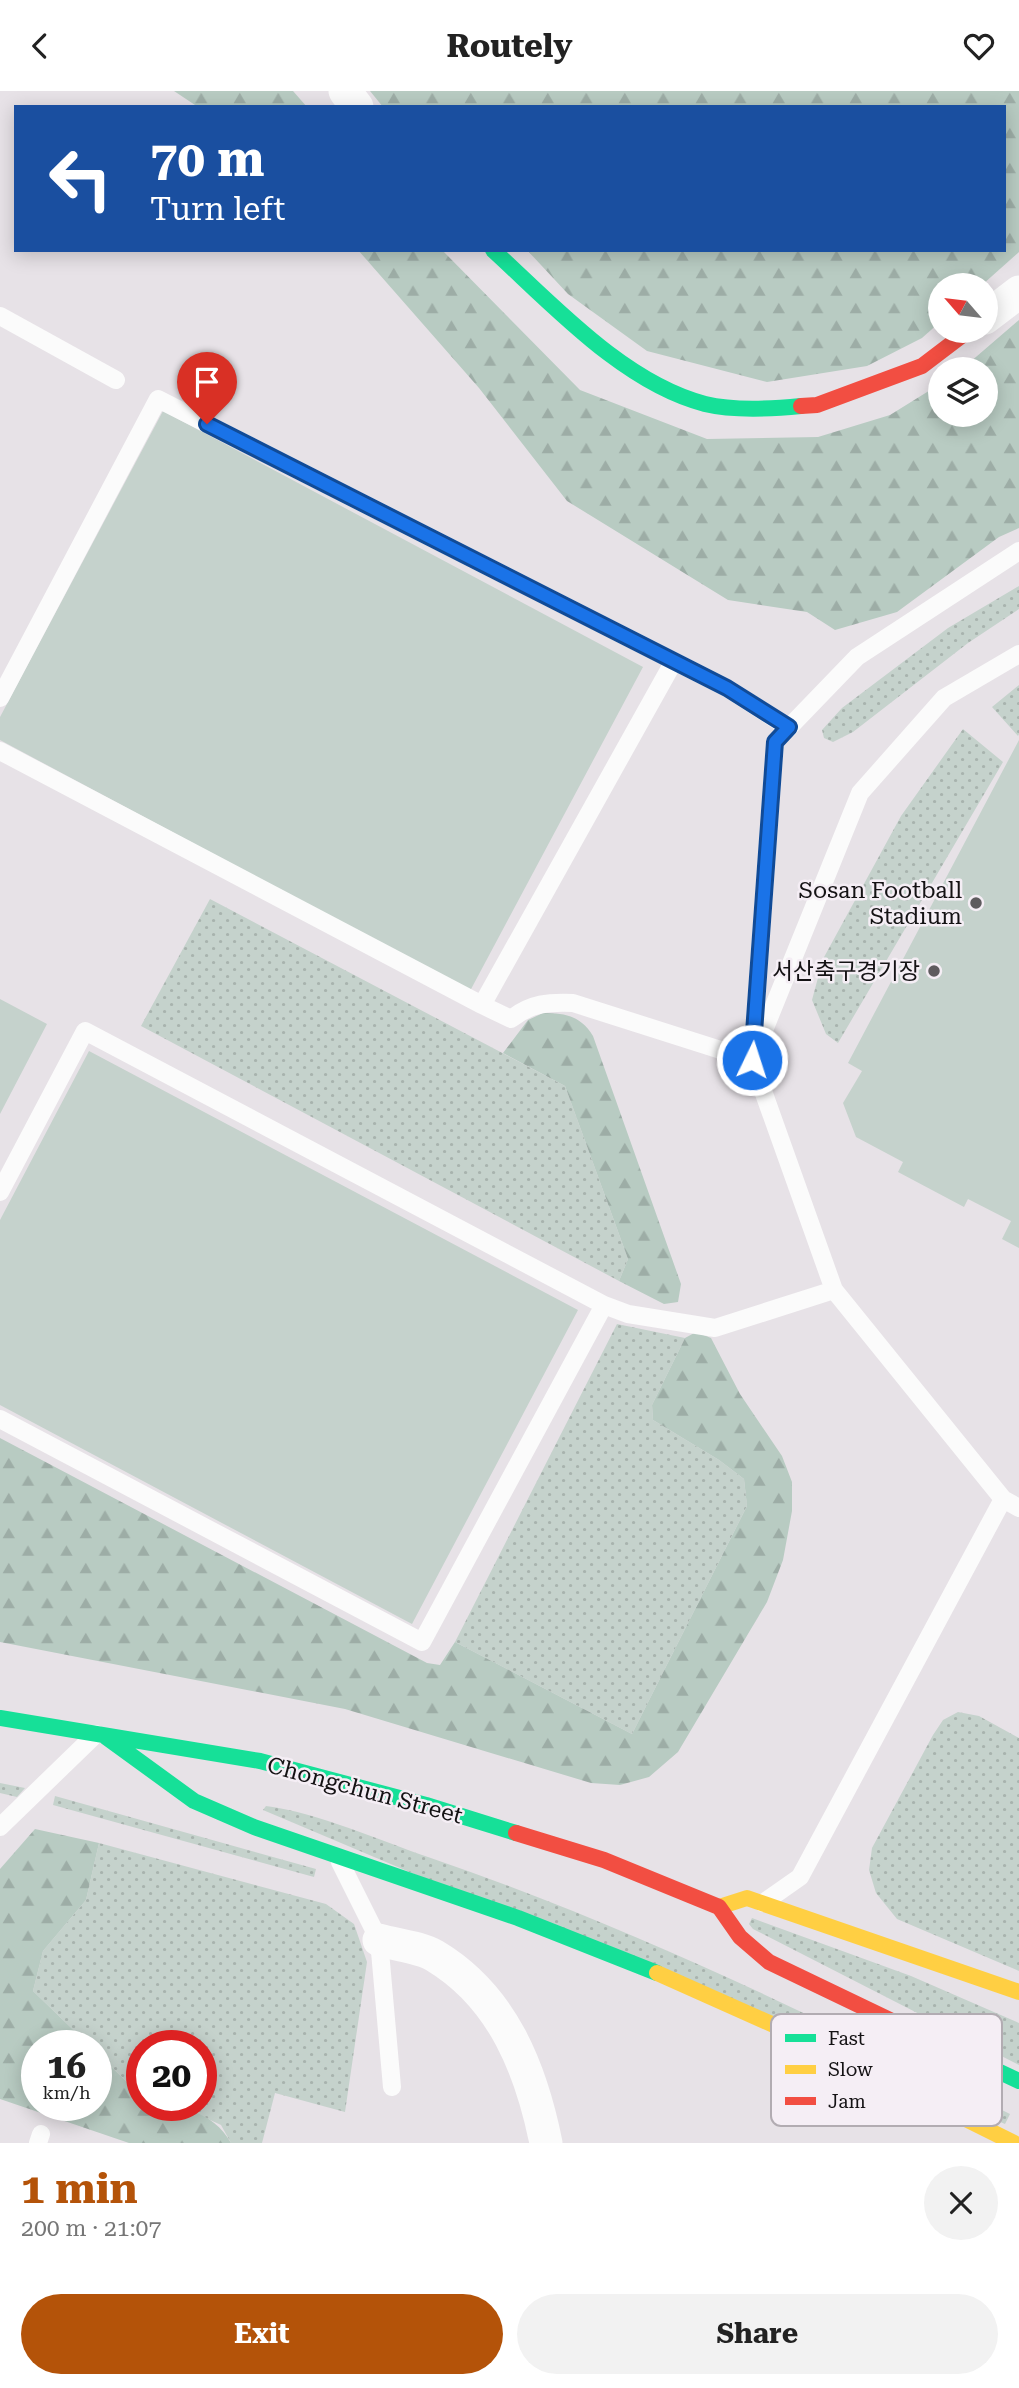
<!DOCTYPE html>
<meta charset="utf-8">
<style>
body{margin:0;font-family:"Roboto Serif","Noto Sans KR",serif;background:#f2f2f2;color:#222;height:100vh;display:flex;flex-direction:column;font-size:26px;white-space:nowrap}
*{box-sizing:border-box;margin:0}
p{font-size:23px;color:#767676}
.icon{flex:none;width:38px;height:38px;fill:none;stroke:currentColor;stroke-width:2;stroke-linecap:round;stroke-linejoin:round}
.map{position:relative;height:2052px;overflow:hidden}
.side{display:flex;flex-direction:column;background:#fff;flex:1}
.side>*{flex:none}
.top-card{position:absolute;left:14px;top:14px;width:992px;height:147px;border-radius:0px;box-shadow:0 4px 18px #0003;background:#1a4fa0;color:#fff;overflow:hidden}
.needle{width:46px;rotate:298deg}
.buttons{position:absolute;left:928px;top:182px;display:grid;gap:14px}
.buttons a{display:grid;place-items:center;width:70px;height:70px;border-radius:50%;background:#fff;box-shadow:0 4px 18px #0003;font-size:35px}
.speed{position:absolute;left:21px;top:1939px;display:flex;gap:14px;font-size:35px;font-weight:700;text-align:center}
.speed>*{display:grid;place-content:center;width:91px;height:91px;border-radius:50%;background:#fff;box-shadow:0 4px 18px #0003;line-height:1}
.speed small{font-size:18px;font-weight:400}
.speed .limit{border:10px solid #d22;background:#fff;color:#111}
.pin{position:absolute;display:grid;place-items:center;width:60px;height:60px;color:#fff;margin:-72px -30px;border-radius:50% 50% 50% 0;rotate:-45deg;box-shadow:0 0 7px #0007}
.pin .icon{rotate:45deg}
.me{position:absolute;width:77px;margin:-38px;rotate:4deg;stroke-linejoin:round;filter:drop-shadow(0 0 5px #0008)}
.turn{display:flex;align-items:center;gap:24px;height:147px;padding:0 21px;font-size:32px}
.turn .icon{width:91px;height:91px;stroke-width:2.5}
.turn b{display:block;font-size:49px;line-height:60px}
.round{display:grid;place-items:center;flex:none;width:74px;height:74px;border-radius:37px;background:#f2f2f2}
.overview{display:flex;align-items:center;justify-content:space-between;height:119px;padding:0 21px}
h1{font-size:42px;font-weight:700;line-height:52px;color:#b45309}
.cta{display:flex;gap:14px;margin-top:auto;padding:14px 21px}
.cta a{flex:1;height:80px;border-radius:42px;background:#b45309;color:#fff;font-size:28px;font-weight:700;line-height:80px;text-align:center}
.cta a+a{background:#f2f2f2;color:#222}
header{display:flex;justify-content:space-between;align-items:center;height:91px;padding:0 21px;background:#fff;font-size:32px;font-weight:700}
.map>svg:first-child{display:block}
</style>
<header><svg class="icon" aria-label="back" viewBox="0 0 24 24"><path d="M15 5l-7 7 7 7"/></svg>Routely<svg class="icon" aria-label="heart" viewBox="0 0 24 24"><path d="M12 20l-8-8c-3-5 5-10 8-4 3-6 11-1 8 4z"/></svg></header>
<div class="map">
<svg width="1019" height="2052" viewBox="0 0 1019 2052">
<defs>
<pattern id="grass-dots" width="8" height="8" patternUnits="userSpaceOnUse" patternTransform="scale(1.75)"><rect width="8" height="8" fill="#c5d2cc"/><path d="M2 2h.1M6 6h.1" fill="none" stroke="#a8b3ae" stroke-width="1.8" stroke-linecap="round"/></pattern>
<pattern id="forest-firs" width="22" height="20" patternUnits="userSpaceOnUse" patternTransform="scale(1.75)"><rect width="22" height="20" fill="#b8cbc2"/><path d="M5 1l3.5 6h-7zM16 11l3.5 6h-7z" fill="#9dada6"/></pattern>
</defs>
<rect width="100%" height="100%" fill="#e7e2e7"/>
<path fill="url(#grass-dots)" d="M 1019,495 L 1019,518 L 968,552 L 853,641 L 833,651 L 824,647 L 822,639 L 842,617 L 948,537 Z
M 1019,594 L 1019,643 L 1018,645 L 992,616 Z
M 963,638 L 1003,671 L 838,952 L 826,943 L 812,909 L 823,868 L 901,725 Z
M 210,808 L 565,995 L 628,1168 L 619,1190 L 141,935 Z
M 617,1233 L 685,1247 L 652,1314 L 653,1329 L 719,1369 L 744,1388 L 747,1415 L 632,1643 L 455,1551 Z
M 958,1621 L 979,1625 L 1019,1647 L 1019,1880 L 897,1828 L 876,1802 L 869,1779 L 872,1757 L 933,1644 L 943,1629 Z
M 0,1692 L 25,1697 L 17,1706 L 0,1702 Z
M 55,1705 L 316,1778 L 314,1786 L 53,1714 Z
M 266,1715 C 319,1722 378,1749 428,1766 C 630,1835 820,1928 1010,2023 L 1005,2033 L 263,1719 Z
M 99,1752 L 326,1813 L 354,1833 L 367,1871 L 345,2021 L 275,2002 L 262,2052 L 231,2052 L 221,2034 L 178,2014 L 201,2014 L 201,1955 L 142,1955 L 142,1997 L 127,1991 L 96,1961 L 96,1955 L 90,1955 L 33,1900 L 43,1860 L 86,1809 Z
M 752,1827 L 911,1885 L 1019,1932 L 1019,1974 L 753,1838 L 749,1833 Z"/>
<path fill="url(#forest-firs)" d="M 174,0 L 293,0 L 307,16 L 198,16 Z
M 370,0 L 1019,0 L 1019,161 L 982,194 L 940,194 L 940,231 L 922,247 L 867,275 L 767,291 L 647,260 L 568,203 L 527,159 L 1004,159 L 1004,16 L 383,16 Z
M 358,159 L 442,159 L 580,299 L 707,348 L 818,346 L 890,324 L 940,293 L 940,324 L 985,324 L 985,278 L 962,278 L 1019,229 L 1019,437 L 999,446 L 897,521 L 835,539 L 807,521 L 728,509 L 567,410 L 479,297 Z
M 543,922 C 565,922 581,925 593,945 L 681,1193 L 678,1211 L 664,1213 L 619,1190 L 628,1168 L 565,995 L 503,962 L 528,929 Z
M 696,1241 L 711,1247 L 740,1303 L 782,1365 L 792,1391 L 792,1420 L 783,1469 L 767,1511 L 678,1661 L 649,1686 L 620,1694 L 591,1692 L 345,1618 L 0,1551 L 0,1347 L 427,1572 L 440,1574 L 455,1551 L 632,1643 L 747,1415 L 744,1388 L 719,1369 L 653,1329 L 652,1314 L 685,1247 Z
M 35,1738 L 99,1752 L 86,1809 L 43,1860 L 33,1900 L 90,1955 L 37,1955 L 37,2014 L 96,2014 L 96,1961 L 127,1991 L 142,1997 L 142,2014 C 177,2014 213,2019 231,2052 L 129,2052 L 0,2008 L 0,1778 Z"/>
<path fill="#c5d2cc" d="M 163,320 L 643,576 L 470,900 L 0,649 L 0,626 Z
M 1019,649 L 1019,1157 L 1002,1148 L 1011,1130 L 968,1108 L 964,1116 L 898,1081 L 903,1071 L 856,1046 L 843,1012 L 862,980 L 848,972 Z
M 0,908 L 47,933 L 0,1023 Z
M 89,960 L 578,1219 L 412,1533 L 0,1314 L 0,1129 Z"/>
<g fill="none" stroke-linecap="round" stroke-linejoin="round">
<path stroke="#fbfbfb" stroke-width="18" d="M 0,225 L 116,289
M 0,607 L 158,308 L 727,597 L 789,637
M 0,660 L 482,914 L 674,570
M 482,914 L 511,928 C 531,912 549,911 573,912 L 752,969 L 775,651 L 857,566 L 1019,460
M 0,1101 L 85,940 L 604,1214 L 628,1223 L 715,1237 L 834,1199
M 0,1328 L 422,1551 L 604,1214
M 1003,1408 L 1019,1417
M 0,1736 L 96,1643
M 340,1771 L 379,1849 L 392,1996
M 763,1812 L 800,1786 L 1003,1408 L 834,1199 L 752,969 L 860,702 L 944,607 L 1019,563
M 38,2052 L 41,2043"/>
<path stroke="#fbfbfb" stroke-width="33" d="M 345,0 L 357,16
M 985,227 L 1019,201
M 379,1849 C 396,1854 420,1856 435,1865 C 503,1906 531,1978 546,2052"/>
<path stroke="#16e098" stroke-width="16" d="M 493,159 C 553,214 624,292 705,313 C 734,320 771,318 801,315
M 0,1627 L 260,1670 L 426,1714 L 516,1742
M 106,1646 L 194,1710 L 254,1736 L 518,1827 L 657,1882
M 919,1943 L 1019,1990"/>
<path stroke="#ffcf43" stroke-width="16" d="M 719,1816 L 747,1807 L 1019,1901
M 657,1882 L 803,1947 L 1014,2052"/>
<path stroke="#f24e42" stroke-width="16" d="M 801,315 L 817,314 L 922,275 L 968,240
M 516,1742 L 604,1769 L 719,1816 L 740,1846 L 769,1871 L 919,1943"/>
</g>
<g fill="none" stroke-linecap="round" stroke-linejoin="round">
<g stroke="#114b97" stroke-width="18">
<path id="route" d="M 207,333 L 727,597 L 789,636 L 775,651 L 752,969"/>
</g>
<use href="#route" stroke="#1a73e8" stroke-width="12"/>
</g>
<g fill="#5e5b5e" stroke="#f5eef5" stroke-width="2.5">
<circle cx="976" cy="812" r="7"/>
<circle cx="934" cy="880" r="7"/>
</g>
<g text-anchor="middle" stroke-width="5" stroke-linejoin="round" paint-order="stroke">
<g font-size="23" fill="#141214" stroke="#f5eef5" text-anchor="end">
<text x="962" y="807">Sosan Football<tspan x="962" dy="26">Stadium</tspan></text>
<text x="920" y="888">서산축구경기장</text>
</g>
<g font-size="23" fill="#141214" stroke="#f5eef5">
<text transform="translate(365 1699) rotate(15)" y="8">Chongchun Street</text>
</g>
</g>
<rect x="771" y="1923" width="231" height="112" rx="10" fill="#f5eef5" stroke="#b2acb2" stroke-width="2"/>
<rect x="785" y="1943" width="31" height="8" fill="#16e098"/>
<rect x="785" y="1974" width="31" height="9" fill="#ffcf43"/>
<rect x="785" y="2006" width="31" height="8" fill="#f24e42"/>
<g font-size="19" fill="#141214">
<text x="828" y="1954">Fast</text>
<text x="828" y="1985">Slow</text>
<text x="828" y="2017">Jam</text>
</g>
</svg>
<div class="buttons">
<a><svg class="needle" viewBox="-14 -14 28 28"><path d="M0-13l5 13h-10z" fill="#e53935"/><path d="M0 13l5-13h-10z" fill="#767676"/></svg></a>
<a><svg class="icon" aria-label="layers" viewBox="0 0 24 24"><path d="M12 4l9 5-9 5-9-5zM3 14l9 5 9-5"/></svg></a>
</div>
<div class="speed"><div>16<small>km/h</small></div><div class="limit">20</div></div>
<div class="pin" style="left:207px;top:333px;background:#d93025"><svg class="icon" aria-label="arrive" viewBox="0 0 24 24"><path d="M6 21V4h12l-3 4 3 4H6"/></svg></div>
<svg class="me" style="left:752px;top:969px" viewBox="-20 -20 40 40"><circle r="17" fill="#1a73e8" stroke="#fff" stroke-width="3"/><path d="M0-11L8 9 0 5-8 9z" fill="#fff"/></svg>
<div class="top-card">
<div class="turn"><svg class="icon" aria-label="left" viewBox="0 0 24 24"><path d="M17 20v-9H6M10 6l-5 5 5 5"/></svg><div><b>70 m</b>Turn left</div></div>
</div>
</div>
<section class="side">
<div class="overview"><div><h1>1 min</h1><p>200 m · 21:07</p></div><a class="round"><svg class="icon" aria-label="close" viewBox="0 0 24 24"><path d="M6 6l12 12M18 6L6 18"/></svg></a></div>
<div class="cta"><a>Exit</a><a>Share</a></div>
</section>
